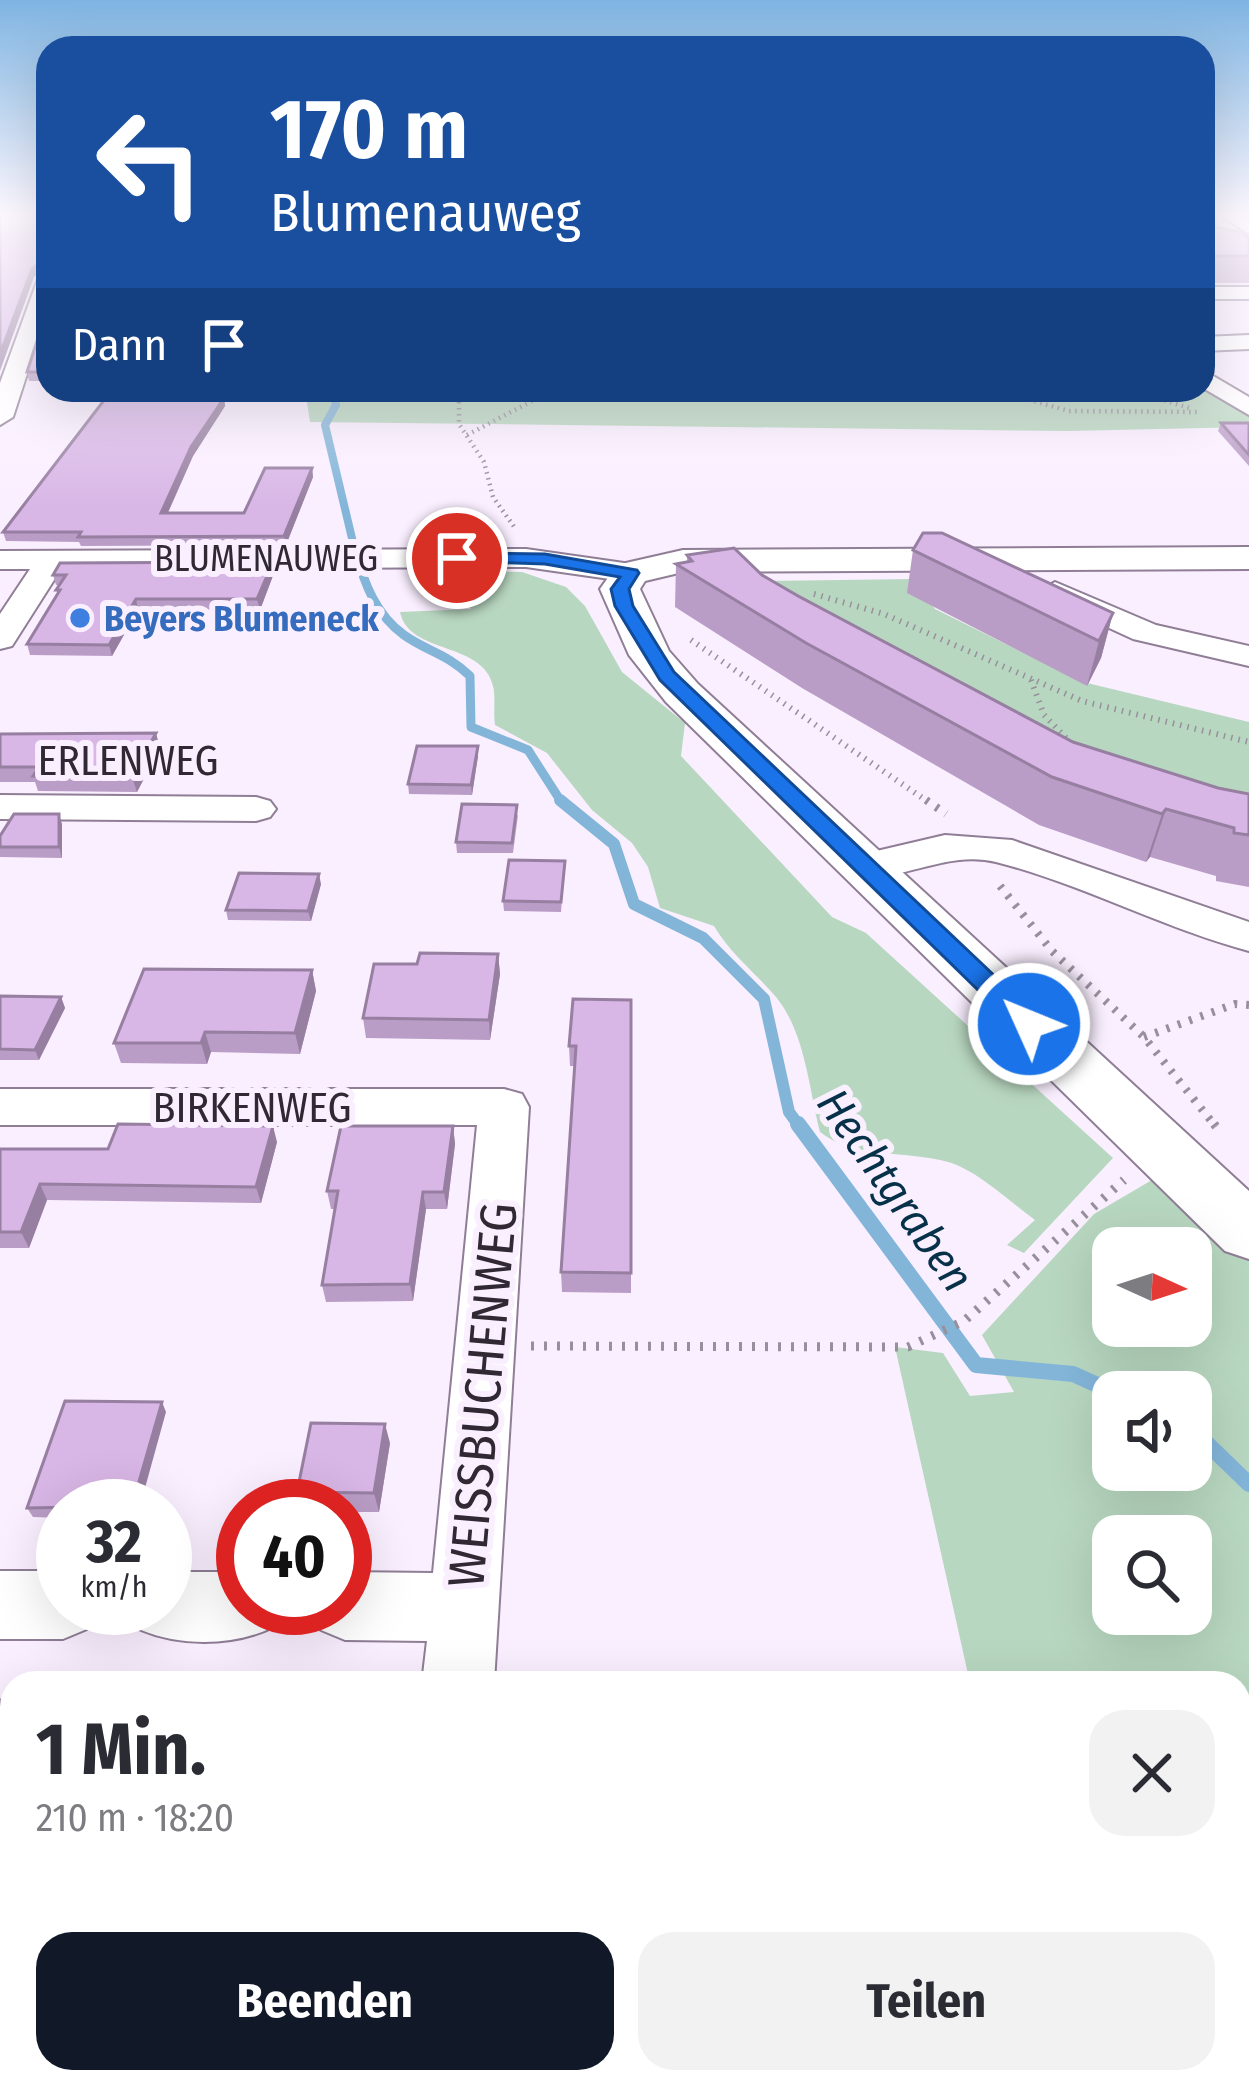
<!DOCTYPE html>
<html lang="de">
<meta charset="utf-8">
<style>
body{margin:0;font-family:"Fira Sans Condensed",sans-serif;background:#f2f2f3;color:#2b2b33;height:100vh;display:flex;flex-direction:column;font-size:45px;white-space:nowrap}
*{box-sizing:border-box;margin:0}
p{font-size:39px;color:#7c7c81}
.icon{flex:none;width:66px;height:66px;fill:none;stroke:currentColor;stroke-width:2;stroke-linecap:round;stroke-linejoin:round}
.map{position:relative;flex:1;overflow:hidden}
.drawer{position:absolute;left:0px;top:1671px;width:1251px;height:423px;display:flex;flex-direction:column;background:#fff;border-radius:36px 36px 0 0;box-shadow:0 12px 48px #0002}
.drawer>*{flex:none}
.top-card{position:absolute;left:36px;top:36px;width:1179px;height:366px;border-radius:36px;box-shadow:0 12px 48px #0002;background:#1a4fa0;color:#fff;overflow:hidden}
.needle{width:78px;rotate:93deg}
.fabs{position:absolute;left:1092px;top:1227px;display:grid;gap:24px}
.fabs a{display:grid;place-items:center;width:120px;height:120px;border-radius:24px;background:#fff;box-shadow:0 12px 48px #0002;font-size:60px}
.speed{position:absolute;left:36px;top:1479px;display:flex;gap:24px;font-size:60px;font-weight:700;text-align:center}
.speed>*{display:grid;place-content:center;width:156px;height:156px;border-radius:50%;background:#fff;box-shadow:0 12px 48px #0002;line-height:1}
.speed small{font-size:30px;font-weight:400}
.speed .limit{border:18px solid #d22;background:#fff;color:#111}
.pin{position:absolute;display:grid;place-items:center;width:102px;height:102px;color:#fff;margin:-51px;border:6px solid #fff;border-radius:50%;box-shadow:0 3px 12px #0007}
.me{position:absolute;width:132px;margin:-66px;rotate:314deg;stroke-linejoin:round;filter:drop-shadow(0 0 9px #0008)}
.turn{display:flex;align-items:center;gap:42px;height:252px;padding:0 36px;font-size:54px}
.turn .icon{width:156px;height:156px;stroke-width:2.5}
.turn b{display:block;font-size:84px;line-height:102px}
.then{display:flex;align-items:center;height:114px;padding:0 36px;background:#0003;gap:24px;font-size:45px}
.round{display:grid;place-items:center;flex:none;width:126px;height:126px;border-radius:36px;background:#f2f2f3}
.head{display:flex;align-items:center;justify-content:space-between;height:204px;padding:0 36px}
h1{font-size:72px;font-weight:700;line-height:90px}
.button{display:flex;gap:24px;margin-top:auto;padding:24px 36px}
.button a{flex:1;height:138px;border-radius:36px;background:#111827;color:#fff;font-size:48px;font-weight:700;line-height:138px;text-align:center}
.button a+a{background:#f2f2f3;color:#2b2b33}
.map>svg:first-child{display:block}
</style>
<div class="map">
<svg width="1249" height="2093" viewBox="0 0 1249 2093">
<rect width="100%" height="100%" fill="#faefff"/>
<path fill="#b8d7c0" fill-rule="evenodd" d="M 1203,380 L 1249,410 L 1249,427 L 1068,431 L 310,422 L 305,390 L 1203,390 Z
M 453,571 L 522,572 L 566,587 L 585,606 L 622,672 L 685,723 L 681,756 L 832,917 L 866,933 L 1113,1158 L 1024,1253 L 1007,1245 L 1035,1220 C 1010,1202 977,1170 948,1162 C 907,1150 855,1160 820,1132 C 809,1089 805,1032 776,997 C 755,972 731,955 714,926 L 660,908 L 648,867 L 632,843 L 592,810 L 547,753 L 495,725 C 493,713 496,698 493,686 C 483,641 409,655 400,612 L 471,609 Z
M 914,579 L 935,609 L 1083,682 L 1249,722 L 1249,845 L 765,581 Z
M 1157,1177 L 1249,1250 L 1249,2093 L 1048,2093 L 1046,2082 L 1239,2082 L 1239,1683 L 970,1683 L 895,1347 L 943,1353 L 970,1396 L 1014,1392 L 982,1335 L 1094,1214 ZM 1113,1248 L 1191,1248 L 1191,1326 L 1113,1326 ZM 1113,1392 L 1191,1392 L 1191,1470 L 1113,1470 ZM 1113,1536 L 1191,1536 L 1191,1614 L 1113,1614 Z"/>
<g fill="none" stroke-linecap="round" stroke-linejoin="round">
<path stroke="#83b5d9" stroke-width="8" d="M 333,390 L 336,405 L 325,425 L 356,555"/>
<path stroke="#83b5d9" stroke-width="9" d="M 356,552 C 364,583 376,615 404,635 C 428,652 446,653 470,676 L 471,727 L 528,750 L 562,803"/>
<path stroke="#83b5d9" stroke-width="12" d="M 560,800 L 614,844 L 634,904 L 703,938 L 764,999 L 789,1112 L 800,1127"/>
<path stroke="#83b5d9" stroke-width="16" d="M 798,1124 L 976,1365 L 1073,1374 L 1113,1392
M 1191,1428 L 1249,1484"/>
<g stroke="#8f7e96" stroke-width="4">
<path id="minor" d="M 1222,216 L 1242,216 L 1249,221 L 1249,234 Z
M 48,273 L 48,309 L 13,417 L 0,425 L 0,383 L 38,279 Z
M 1203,287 L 1249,287 L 1249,299 L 1203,299 Z
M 1249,335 L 1249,349 L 1203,351 L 1203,337 Z
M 1203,370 L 1249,397 L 1249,415 L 1203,388 Z
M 526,549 L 631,564 L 646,573 L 631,582 L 526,567 L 61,569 L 12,646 L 0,649 L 0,614 L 30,569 L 0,569 L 0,551 Z
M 1055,582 L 1156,625 L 1249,646 L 1249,666 L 1133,639 L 1044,598 L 1039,591 Z
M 0,795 L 256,797 L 270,801 L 276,809 L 270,817 L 256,821 L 0,819 Z
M 945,835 L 1012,840 L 1249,922 L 1249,951 C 1163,928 1082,884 996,862 C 945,849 896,886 851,875 L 845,866 L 851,857 Z
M 0,1089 L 504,1089 L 522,1094 L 529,1107 L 494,1683 L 422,1683 L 427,1641 L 345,1640 L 321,1630 L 312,1608 L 345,1608 L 345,1572 L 433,1573 L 477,1125 L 0,1125 Z
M 0,1571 L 63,1571 L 63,1608 L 96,1608 L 87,1629 L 63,1639 L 0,1639 Z
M 165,1572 L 243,1572 L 243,1608 L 276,1608 L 267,1630 C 229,1646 179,1646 141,1630 L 132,1608 L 165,1608 Z
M 384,2082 L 470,2082 L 469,2093 L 383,2093 Z"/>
</g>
<g stroke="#8f7e96" stroke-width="4">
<path id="tertiary" d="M 1249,547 L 1249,569 L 683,572 L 645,581 L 640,589 L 669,651 L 698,684 L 1249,1191 L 1249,1259 L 1225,1251 L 666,702 L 629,655 L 600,589 L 617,565 L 683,550 Z"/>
</g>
<path stroke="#988f9d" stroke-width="4.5" stroke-dasharray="1.5 4.5" stroke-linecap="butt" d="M 459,390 L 459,424 L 484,462 L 493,497 L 515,528
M 994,390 L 1069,411 L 1200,412
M 1130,390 L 1189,408
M 467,435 L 553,390"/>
<path stroke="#988f9d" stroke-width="6" stroke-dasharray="1.5 6" stroke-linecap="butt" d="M 814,594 L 884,614 L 1082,701 L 1249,742
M 691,640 L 930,803
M 1031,680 L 1044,715 L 1070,742"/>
<path stroke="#988f9d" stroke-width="8" stroke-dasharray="3 9" stroke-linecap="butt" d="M 926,800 L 946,814
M 1000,886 L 1052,951 L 1144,1037 L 1216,1127
M 1144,1037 L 1235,1004 L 1249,1005"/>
<path stroke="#988f9d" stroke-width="9" stroke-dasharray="3 10" stroke-linecap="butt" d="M 1214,1124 L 1218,1129
M 531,1346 L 908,1347 L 964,1321 L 1124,1180"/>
<use href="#minor" fill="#fff" fill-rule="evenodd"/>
<use href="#tertiary" fill="#fff" fill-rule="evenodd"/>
</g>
<path fill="#ba9dc6" d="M 1203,216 L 1219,216 L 1216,227 L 1249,238 L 1249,283 L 1203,283 Z
M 48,307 L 48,381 L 29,381 L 27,372 Z
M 224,398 L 225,406 L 193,456 L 168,513 L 244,513 L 312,468 L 313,477 L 286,545 L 81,546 L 79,542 L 6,541 L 3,532 Z
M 1221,423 L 1249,423 L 1249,466 L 1218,431 Z
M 913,550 L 1113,613 L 1101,658 L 1087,686 L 907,593 Z
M 687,555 L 762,575 L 1073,742 L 1218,788 L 1249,794 L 1249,887 L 1216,881 L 1216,876 L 1150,857 L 1146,862 L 1039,825 L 802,688 L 675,607 L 676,564 L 687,562 Z
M 274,573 L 260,610 L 138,610 L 112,656 L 30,655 L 27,644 L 58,594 L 56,590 L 59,585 L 56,585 L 53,575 Z
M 0,734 L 160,748 L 137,792 L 38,791 L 35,782 L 0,782 Z
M 478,746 L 478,756 L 472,795 L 409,794 L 408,784 Z
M 518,815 L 513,853 L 457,853 L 456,842 Z
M 62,824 L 62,858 L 0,857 L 0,836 Z
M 565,861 L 561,912 L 504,911 L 503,901 Z
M 321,884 L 311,921 L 228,920 L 226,910 Z
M 498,954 L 500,974 L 490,1040 L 366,1038 L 363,1018 L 417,964 Z
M 312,970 L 316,991 L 300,1054 L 211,1052 L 207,1064 L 121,1063 L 114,1043 Z
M 0,996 L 61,997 L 65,1008 L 39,1060 L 0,1060 Z
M 631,1000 L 631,1293 L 562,1292 L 561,1272 L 574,1066 L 570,1066 L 569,1046 Z
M 453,1126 L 455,1144 L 447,1209 L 426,1209 L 413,1301 L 326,1302 L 322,1285 L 335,1209 L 331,1209 L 327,1191 Z
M 277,1142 L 261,1203 L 47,1200 L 29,1248 L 0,1248 L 0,1149 L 108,1149 Z
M 166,1412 L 63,1506 L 63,1518 L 33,1517 L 27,1508 Z
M 390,1443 L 379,1512 L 345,1512 L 345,1506 L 301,1506 L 297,1492 Z"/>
<path fill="#977fa1" d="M 43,261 L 46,269 L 34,277 L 0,371 L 0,354 L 32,269 Z
M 224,398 L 225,406 L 193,456 L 163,523 L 161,513 L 191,447 Z
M 312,468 L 313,477 L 286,545 L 284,536 Z
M 273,562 L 274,573 L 260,610 L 257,599 Z
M 136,599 L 138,610 L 112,656 L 109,645 Z
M 1113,613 L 1101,658 L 1087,686 L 1099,641 Z
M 156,733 L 160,748 L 137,792 L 132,777 Z
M 478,746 L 478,756 L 472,795 L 471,785 Z
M 1166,809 L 1150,857 L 1146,862 L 1162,814 Z
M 59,814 L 62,824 L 62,858 L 59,847 Z
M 319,874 L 321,884 L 311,921 L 308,911 Z
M 498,954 L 500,974 L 490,1040 L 489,1020 Z
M 312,970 L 316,991 L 300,1054 L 295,1033 Z
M 61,997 L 65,1008 L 39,1060 L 35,1050 Z
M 205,1032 L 211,1052 L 207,1064 L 201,1043 Z
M 273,1126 L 277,1142 L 261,1203 L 256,1187 Z
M 453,1126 L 455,1144 L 447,1209 L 444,1192 Z
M 40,1184 L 47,1200 L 29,1248 L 21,1232 Z
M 423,1192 L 426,1209 L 413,1301 L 410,1284 Z
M 162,1402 L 166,1412 L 140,1506 L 132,1506 Z
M 385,1424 L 390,1443 L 379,1512 L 374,1493 Z
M 12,1735 L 12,1795 L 0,1834 L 0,1773 Z"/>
<path fill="#d8b6e6" stroke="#977fa1" stroke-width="3" d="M 0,216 L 48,216 L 48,263 L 43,261 L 32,269 L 0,354 Z
M 1203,216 L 1206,216 L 1206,226 L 1242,232 L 1249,238 L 1249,256 L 1206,256 L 1203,254 Z
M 48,307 L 48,372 L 27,372 Z
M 224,398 L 191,447 L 161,513 L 244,513 L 265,468 L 312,468 L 284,536 L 78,537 L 81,532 L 3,532 L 105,399 Z
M 1221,423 L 1249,423 L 1249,455 Z
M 923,533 L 942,533 L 1113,613 L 1099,641 L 913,550 Z
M 734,548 L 762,575 L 798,596 L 1073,742 L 1218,788 L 1249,794 L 1249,835 L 1234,833 L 1234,828 L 1166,809 L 1162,814 L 1052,777 L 806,643 L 676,564 L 692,561 L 687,555 Z
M 273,562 L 257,599 L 136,599 L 109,645 L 27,644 L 60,590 L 56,590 L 66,575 L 53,575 L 60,563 Z
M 156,733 L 132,777 L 33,776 L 39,767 L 0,767 L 0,734 Z
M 417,746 L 478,746 L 471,785 L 408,784 Z
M 462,804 L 517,805 L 512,843 L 456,842 Z
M 14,814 L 59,814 L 59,847 L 0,847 L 0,836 Z
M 509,860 L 565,861 L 561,902 L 503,901 Z
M 239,873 L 319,874 L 308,911 L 226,910 Z
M 420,953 L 498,954 L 489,1020 L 363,1018 L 374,964 L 417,964 Z
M 144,969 L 312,970 L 295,1033 L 205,1032 L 201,1043 L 114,1043 Z
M 0,996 L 61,997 L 35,1050 L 0,1049 Z
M 573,999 L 631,1000 L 631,1273 L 561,1272 L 576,1046 L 569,1046 Z
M 118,1124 L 273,1126 L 256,1187 L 40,1184 L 21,1232 L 0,1232 L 0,1149 L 108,1149 Z
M 341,1126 L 453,1126 L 444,1192 L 423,1192 L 410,1284 L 322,1285 L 338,1191 L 327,1191 Z
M 65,1401 L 162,1402 L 132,1506 L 27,1508 Z
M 311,1423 L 385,1424 L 374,1493 L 297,1492 Z
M 0,1700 L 12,1700 L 12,1735 L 0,1773 Z
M 192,2082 L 321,2082 L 320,2093 L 189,2093 Z"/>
<linearGradient id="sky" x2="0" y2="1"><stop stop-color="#7fb4e2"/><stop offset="0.42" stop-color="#fdf8ff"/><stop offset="1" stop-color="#fdf8ff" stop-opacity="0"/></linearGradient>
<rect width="1249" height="509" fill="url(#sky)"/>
<path fill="#1a73e8" stroke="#114b97" stroke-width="3" d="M 457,553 L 545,554 L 637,570 L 639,573 L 629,589 L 633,606 L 674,672 L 1038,1017 L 1042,1024 L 1038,1030 L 1019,1030 L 660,680 L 615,606 L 611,589 L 620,577 L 545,564 L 451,561 L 448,558 Z"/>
<circle fill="#3f7fe0" stroke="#faefff" stroke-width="4.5" cx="80" cy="618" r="12"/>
<g text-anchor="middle" stroke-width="12" stroke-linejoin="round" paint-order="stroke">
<g font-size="36" fill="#302934" stroke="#faefff">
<text x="266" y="571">BLUMENAUWEG</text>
</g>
<g font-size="36" font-weight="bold" fill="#366cbe" stroke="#faefff" text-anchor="start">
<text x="104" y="631">Beyers Blumeneck</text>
</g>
<g font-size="42" fill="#302934" stroke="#faefff">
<text x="128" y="775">ERLENWEG</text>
<text x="252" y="1122">BIRKENWEG</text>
</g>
<g font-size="45" font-style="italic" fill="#073149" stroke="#faefff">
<text transform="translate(896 1190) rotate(55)" y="16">Hechtgraben</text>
</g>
<g font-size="51" fill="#302934" stroke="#faefff">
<text transform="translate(482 1395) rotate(-85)" y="18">WEISSBUCHENWEG</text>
</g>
</g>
</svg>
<div class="fabs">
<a><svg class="needle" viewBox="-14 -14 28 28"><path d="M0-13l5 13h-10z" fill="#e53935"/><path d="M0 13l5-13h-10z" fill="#7c7c81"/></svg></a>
<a><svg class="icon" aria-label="sound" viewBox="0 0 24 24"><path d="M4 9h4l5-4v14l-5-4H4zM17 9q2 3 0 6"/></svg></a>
<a><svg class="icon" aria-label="search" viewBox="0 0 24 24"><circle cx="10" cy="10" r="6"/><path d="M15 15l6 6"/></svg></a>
</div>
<div class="speed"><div>32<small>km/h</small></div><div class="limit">40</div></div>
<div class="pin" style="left:457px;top:558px;background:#d93025"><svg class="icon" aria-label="arrive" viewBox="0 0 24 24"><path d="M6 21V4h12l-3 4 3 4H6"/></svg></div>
<svg class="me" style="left:1029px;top:1024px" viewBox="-20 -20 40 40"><circle r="17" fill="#1a73e8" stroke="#fff" stroke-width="3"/><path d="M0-11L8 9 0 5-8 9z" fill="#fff"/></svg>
<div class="top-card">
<div class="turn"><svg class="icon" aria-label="left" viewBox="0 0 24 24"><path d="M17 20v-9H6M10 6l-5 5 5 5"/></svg><div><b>170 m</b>Blumenauweg</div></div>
<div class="then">Dann<svg class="icon" aria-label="arrive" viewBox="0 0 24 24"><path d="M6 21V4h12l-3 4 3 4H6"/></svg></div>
</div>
<section class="drawer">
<div class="head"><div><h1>1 Min.</h1><p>210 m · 18:20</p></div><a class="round"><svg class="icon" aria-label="close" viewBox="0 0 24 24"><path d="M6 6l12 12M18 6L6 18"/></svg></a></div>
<div class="button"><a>Beenden</a><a>Teilen</a></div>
</section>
</div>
